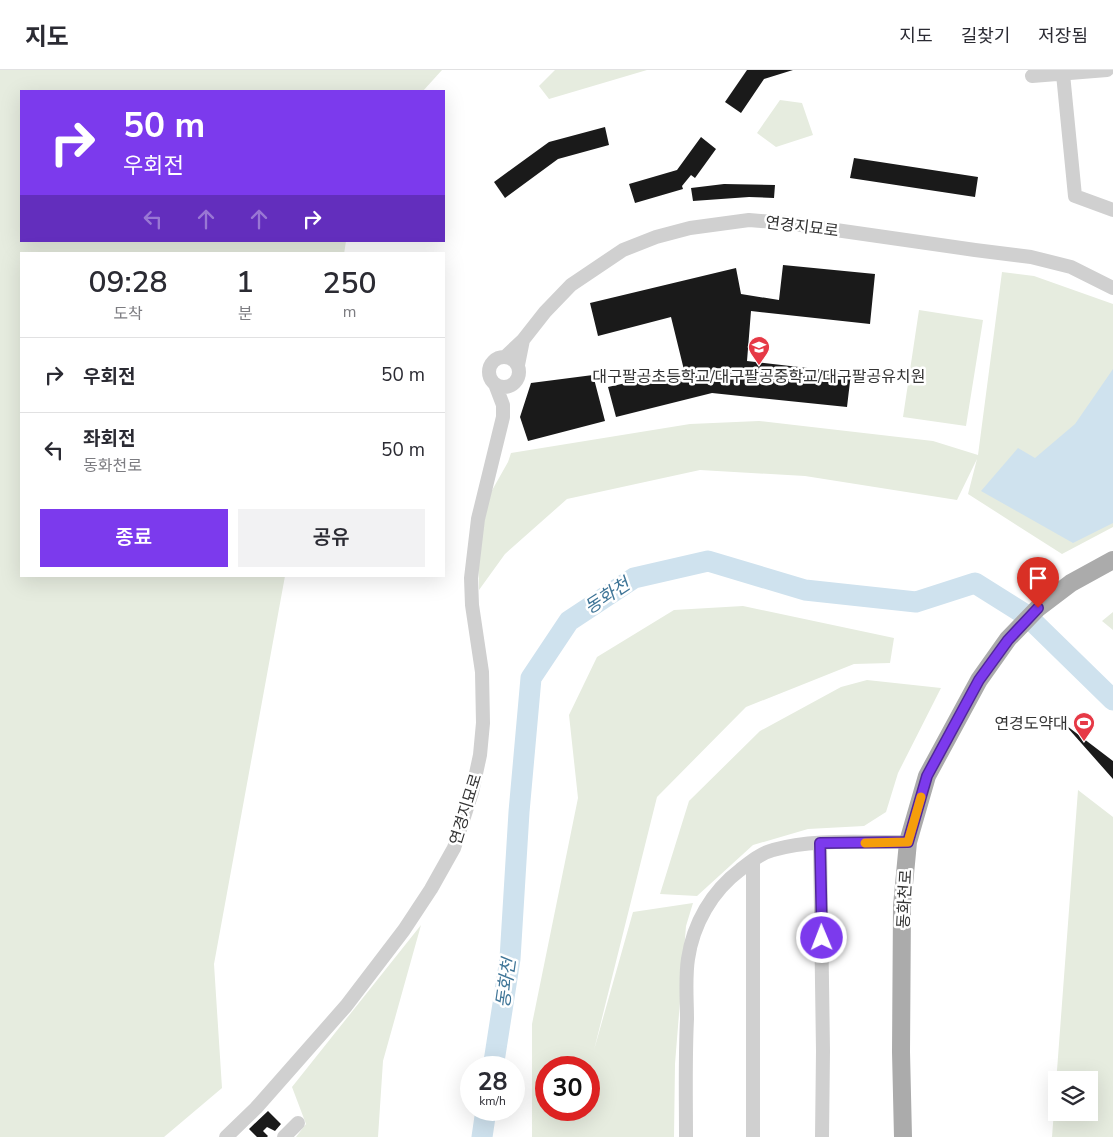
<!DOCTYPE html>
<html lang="ko">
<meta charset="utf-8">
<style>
body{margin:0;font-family:"Nunito Sans","Noto Sans KR",sans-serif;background:#f2f2f3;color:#2b2b33;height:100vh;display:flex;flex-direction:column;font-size:19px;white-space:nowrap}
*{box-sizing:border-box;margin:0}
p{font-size:16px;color:#7c7c81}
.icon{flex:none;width:28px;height:28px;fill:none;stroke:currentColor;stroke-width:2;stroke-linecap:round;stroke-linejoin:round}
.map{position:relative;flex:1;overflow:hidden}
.drawer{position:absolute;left:20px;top:182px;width:425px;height:325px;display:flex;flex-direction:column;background:#fff;border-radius:0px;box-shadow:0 5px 20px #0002}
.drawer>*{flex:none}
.top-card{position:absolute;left:20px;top:20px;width:425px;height:152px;border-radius:0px;box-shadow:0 5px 20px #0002;background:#7c3aed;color:#fff;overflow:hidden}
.controls{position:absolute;left:1048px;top:1001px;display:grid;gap:10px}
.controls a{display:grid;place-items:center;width:50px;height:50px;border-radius:0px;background:#fff;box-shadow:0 5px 20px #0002;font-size:25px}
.speed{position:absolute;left:460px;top:986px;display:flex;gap:10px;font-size:25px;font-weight:700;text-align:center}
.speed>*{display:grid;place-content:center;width:65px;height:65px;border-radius:50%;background:#fff;box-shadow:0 5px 20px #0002;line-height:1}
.speed small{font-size:12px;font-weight:400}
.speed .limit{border:8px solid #d22;background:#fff;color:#111}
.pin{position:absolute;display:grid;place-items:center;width:42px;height:42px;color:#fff;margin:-51px -21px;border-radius:50% 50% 50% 0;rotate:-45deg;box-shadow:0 0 5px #0007}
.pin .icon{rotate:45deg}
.me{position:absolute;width:55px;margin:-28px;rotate:359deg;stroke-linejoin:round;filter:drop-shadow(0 0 4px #0008)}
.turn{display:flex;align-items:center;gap:18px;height:105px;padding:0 20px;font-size:22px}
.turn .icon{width:65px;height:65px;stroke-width:2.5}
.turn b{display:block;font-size:35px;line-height:42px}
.lanes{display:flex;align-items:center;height:48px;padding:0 20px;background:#0003;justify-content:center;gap:25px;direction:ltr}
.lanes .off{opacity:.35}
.eta{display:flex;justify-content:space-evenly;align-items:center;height:85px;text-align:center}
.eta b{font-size:30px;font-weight:600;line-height:35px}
.primary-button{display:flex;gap:10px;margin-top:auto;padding:10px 20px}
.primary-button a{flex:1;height:58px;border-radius:0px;background:#7c3aed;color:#fff;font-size:20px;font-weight:600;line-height:58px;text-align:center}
.primary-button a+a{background:#f2f2f3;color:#2b2b33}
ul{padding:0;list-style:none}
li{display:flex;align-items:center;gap:15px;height:75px;padding:0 20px;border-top:1px solid #e1e1e2}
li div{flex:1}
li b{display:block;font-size:19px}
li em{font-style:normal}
header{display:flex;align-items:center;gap:30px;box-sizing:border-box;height:70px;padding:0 25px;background:#fff;border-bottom:1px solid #e1e1e2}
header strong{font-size:24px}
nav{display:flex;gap:28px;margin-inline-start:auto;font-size:18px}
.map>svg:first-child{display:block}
</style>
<header>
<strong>지도</strong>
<nav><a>지도</a><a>길찾기</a><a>저장됨</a></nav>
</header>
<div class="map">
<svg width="1113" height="1067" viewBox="0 0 1113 1067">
<rect width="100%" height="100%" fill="#fff"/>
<path fill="#e6ecdf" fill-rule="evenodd" d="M 0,0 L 442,0 L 423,21 L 21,21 L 21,171 L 346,171 L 344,184 L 21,184 L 21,506 L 285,506 L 214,894 L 222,1018 L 164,1067 L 0,1067 Z
M 555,0 L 647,0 L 549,29 L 539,16 Z
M 780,30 L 802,33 L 813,65 L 776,77 L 757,63 Z
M 1002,202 L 1034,206 L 1113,234 L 1113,457 L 1062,484 L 968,424 L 977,389 L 957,430 L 805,406 L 700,400 L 567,429 L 505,484 L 479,520 L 478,481 L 486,431 L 508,392 L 511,383 L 690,354 L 759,351 L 933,371 L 978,385 Z
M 919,240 L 983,250 L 966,356 L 903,347 Z
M 743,536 L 894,568 L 890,593 L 854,594 L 746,637 L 657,727 L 594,980 L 633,842 L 693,833 L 686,856 L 675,994 L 674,1067 L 532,1067 L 532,954 L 578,728 L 569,645 L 597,587 L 674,540 ZM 546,998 L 589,998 L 589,1040 L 546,1040 Z
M 1113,542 L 1113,560 L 1102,551 Z
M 867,610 L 941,618 L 898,703 L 886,742 L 864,756 L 808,759 L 753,775 L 697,826 L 660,824 L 689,731 L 760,661 L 841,617 Z
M 1078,720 L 1113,747 L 1113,1067 L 1052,1067 ZM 1056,1010 L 1089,1010 L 1089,1042 L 1056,1042 Z
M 421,855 L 383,991 L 378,1067 L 296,1067 L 306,1054 L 292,1017 Z"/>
<path fill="#cfe2ee" d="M 1113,299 L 1113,453 L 1073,473 L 981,421 L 1018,378 L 1035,388 L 1075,354 Z"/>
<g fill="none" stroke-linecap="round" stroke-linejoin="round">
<path stroke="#cfe2ee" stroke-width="21" d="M 493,998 L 510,889 L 519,742 L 531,608 L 569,551 L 634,508 L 708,491 L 805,520 L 916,532 L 975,513 L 1026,545 L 1113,630
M 482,1067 L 486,1040"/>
</g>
<path fill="#1a1a1a" d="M 747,0 L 793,0 L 764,9 L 741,43 L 725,32 Z
M 605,57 L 609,75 L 558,89 L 505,128 L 494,112 L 549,72 Z
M 701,67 L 716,79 L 695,108 L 691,105 L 682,116 L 683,119 L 635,133 L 629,114 L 677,100 Z
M 854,88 L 978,107 L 975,127 L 850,108 Z
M 724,114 L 775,115 L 774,128 L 749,127 L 693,131 L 691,118 Z
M 783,195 L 875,204 L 870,254 L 751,241 L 747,291 L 851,303 L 847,337 L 712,323 L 616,347 L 608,317 L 684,300 L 671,247 L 598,266 L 590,233 L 736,198 L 741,224 L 779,230 Z
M 593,305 L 605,351 L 528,371 L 520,347 L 531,313 Z
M 1067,656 L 1113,691 L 1113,709 L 1067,657 Z
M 268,1041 L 281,1054 L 275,1061 L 267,1057 L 263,1061 L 268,1066 L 267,1067 L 257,1067 L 249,1059 Z"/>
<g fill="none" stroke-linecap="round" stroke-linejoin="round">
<path stroke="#d0d0d0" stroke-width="14" d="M 1063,4 L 1075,126 L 1113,140
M 1032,6 L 1107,0
M 523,270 L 545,242 L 571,215 L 623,180 L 656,167 L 690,158 L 749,150 L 787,153 L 975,180 L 1031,187 L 1071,197 L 1113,218
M 505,287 L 523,270 L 518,295
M489 302a15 15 0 1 1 30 0a15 15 0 1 1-30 0Z
M 820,773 L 823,981 L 822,1067
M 753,790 L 753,1067
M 226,1067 L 256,1038 L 346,936 L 404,860 L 431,819 L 454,778 L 472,722 L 480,685 L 483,653 L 482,602 L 472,535 L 471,508 L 478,449 L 503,347 L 503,335 L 495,314
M 284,1067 L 298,1053
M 686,1067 C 686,1028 685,989 687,949 C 687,930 685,908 688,889 C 693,854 712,821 740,800 C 750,792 761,783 773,780 C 815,768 864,773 908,772"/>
<path stroke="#ababab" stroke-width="18" d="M 903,1067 L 901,982 L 902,836 L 908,772 L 927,706 L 979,610 L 1008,569 L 1038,538 L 1071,513 L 1113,490"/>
</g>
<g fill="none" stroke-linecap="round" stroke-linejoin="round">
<g stroke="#51269a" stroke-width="12">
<path id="route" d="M 822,868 L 820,773 L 908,772 L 927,706 L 979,610 L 1008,570 L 1038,538"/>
</g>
<use href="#route" stroke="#7c3aed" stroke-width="9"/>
<path stroke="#f59e0b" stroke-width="9" d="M 865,773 L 908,772 L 921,727"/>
</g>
<defs>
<g id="school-pin" transform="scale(1.125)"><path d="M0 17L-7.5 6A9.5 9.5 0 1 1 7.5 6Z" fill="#e63946" stroke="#fff"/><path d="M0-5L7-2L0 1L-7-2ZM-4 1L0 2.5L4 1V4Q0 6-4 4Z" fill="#fff"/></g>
<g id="stadium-pin" transform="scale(1.125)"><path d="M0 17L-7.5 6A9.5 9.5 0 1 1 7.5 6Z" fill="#e63946" stroke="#fff"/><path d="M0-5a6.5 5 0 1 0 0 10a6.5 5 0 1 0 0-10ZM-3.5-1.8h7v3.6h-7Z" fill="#fff"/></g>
</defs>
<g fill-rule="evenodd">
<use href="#school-pin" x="759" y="277"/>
<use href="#stadium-pin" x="1084" y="653"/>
</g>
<g text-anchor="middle" stroke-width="5" stroke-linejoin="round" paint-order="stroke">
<g font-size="16" fill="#333" stroke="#fff">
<text transform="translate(802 156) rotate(7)" y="6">연경지묘로</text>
<text transform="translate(465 739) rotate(-73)" y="6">연경지묘로</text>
<text transform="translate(904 829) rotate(-87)" y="6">동화천로</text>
</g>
<g font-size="16" fill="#333" stroke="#fff">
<text x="759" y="312">대구팔공초등학교/대구팔공중학교/대구팔공유치원</text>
<text x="1068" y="659" text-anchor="end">연경도약대</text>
</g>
<g font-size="18" font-style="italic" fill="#3f7597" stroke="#fff">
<text transform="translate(607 526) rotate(-33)" y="6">동화천</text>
<text transform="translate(506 913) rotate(-82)" y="6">동화천</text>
</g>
</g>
</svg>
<div class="controls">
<a><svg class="icon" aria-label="layers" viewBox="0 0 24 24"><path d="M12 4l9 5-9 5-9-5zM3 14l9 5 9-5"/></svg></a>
</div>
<div class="speed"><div>28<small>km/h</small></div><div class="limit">30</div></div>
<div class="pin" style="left:1038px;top:538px;background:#d93025"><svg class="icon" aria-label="arrive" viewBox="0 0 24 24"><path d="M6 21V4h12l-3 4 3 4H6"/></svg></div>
<svg class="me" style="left:822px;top:868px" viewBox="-20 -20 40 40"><circle r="17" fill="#7c3aed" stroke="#fff" stroke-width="3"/><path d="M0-11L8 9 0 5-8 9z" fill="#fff"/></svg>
<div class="top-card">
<div class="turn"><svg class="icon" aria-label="right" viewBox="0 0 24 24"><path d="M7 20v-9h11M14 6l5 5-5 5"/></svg><div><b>50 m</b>우회전</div></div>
<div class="lanes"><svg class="icon off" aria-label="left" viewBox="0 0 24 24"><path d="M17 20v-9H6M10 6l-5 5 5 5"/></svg><svg class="icon off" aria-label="ahead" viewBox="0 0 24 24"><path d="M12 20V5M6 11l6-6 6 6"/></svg><svg class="icon off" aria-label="ahead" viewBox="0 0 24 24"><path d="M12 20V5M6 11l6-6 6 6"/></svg><svg class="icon" aria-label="right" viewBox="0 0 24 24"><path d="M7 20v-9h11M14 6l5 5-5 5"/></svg></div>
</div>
<section class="drawer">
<div class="eta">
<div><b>09:28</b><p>도착</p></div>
<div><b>1</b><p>분</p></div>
<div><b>250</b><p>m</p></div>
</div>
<ul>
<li><svg class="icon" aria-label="right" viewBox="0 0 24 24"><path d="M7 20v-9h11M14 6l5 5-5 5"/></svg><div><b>우회전</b></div><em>50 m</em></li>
<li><svg class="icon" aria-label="left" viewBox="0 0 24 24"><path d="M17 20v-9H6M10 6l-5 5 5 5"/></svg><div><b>좌회전</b><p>동화천로</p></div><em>50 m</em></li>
</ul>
<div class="primary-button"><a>종료</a><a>공유</a></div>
</section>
</div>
